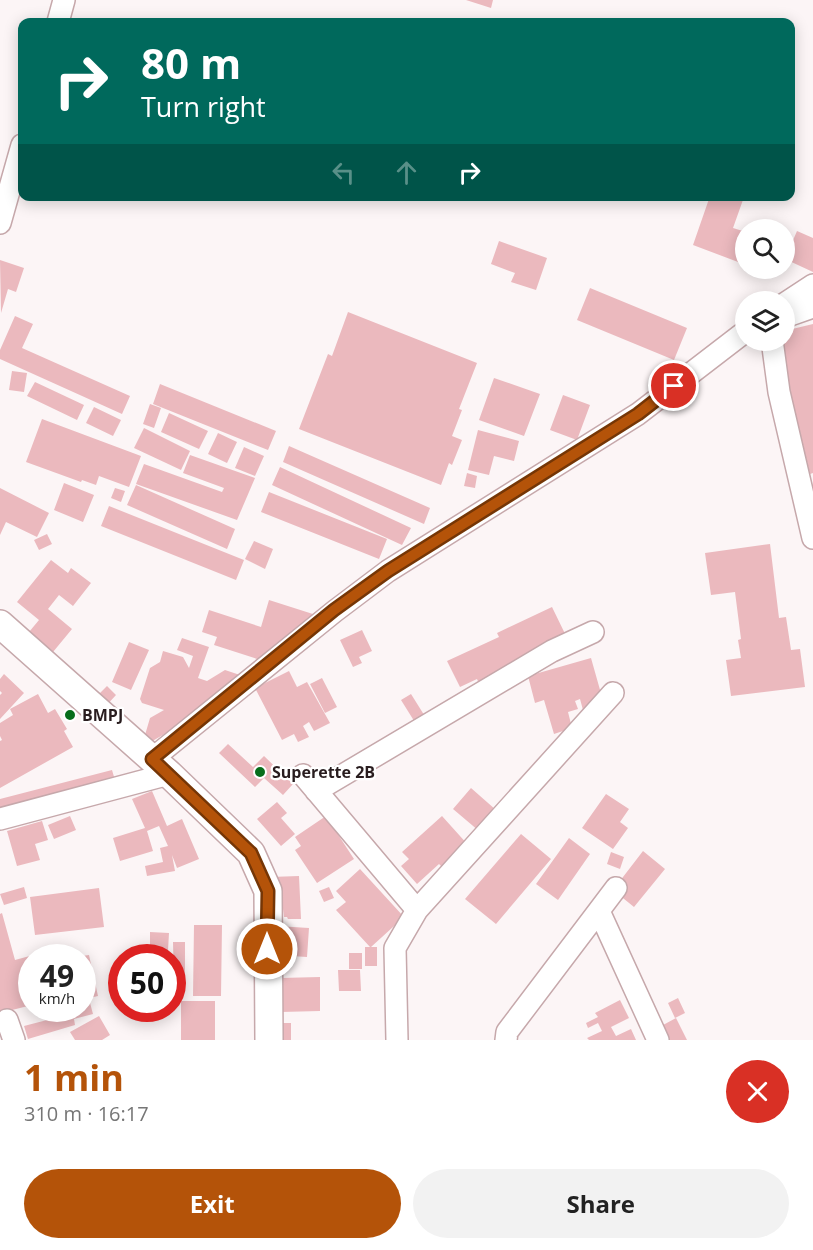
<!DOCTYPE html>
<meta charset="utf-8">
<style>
body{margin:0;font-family:"Open Sans",sans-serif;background:#f2f2f2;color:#222;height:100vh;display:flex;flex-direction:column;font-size:22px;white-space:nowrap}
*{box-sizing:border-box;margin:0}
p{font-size:20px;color:#767676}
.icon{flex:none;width:33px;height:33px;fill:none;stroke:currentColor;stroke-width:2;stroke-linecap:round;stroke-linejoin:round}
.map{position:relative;height:1040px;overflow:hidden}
.panel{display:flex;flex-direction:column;background:#fff;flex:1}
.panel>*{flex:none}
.top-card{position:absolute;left:18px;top:18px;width:777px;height:183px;border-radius:12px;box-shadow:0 3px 15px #0003;background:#00695c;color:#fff;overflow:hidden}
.fabs{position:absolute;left:735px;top:219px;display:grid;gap:12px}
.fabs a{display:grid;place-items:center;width:60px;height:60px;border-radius:50%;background:#fff;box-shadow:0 3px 15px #0003;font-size:30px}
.speed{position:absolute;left:18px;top:944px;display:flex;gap:12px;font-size:30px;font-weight:700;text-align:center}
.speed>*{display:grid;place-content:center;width:78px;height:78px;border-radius:50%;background:#fff;box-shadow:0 3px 15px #0003;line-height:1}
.speed small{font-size:15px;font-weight:400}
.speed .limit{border:9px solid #d22;background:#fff;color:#111}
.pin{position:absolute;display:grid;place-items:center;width:51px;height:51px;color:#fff;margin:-26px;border:3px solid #fff;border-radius:50%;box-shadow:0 2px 6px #0007}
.me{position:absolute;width:66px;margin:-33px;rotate:0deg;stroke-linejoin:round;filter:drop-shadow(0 0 4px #0008)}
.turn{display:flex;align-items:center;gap:21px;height:126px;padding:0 24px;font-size:27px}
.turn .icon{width:78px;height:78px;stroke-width:2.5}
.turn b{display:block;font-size:42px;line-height:51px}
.lanes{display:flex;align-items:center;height:57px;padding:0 24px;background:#0003;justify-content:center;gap:30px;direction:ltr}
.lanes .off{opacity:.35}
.round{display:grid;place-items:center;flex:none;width:63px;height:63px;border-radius:32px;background:#f2f2f2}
.head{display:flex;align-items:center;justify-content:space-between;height:102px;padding:0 24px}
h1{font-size:36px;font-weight:700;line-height:45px;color:#b45309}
.cta{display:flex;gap:12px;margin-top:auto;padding:12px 24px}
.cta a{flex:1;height:69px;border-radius:36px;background:#b45309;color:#fff;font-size:24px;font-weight:700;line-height:69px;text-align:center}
.cta a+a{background:#f2f2f2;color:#222}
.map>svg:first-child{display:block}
</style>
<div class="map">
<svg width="813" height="1040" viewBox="0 0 813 1040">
<rect width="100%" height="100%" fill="#fcf5f6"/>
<path fill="#ebb9be" d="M 466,0 L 493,0 L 491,8 Z
M 710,196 L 744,197 L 733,228 L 746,232 L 746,265 L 693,245 Z
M 797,231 L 813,238 L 813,272 L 785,259 Z
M 499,241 L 547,258 L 536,290 L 511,282 L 515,273 L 491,264 Z
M 0,260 L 24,268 L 16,292 L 8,289 L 1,313 Z
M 590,288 L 687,328 L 674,360 L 577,320 Z
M 348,312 L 477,363 L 459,409 L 462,410 L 452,436 L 462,440 L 452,465 L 449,463 L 441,485 L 299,429 L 328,354 L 332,356 Z
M 15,316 L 33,324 L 22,348 L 130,396 L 122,414 L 0,359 L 0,350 Z
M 813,324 L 813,473 L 810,474 L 778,340 L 784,340 L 784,331 Z
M 12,371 L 27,373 L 24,392 L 9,390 Z
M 494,378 L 540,394 L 524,436 L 479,420 Z
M 35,382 L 84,405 L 77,420 L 27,396 Z
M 160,384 L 276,431 L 268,450 L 153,404 Z
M 563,395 L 590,405 L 577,440 L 550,430 Z
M 150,404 L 161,408 L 154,428 L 143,424 Z
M 94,407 L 121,420 L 113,436 L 86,423 Z
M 169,413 L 208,431 L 199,449 L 161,432 Z
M 42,419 L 141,456 L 129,487 L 99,476 L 96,485 L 82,480 L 81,482 L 26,462 Z
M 144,428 L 190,451 L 181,470 L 134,448 Z
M 478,430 L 519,441 L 514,461 L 494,456 L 489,475 L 468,470 Z
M 218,433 L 237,442 L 227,463 L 208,454 Z
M 289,446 L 430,508 L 424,524 L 283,462 Z
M 244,447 L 264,456 L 255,476 L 235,468 Z
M 190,455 L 255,478 L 237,520 L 136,484 L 144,464 L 222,492 L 224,488 L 183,473 Z
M 280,467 L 411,528 L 402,545 L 272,485 Z
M 467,473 L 477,476 L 475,488 L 464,486 Z
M 64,483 L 94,495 L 83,522 L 54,510 Z
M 136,485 L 235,529 L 227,549 L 127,505 Z
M 0,488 L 49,513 L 37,537 L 6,522 L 0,535 Z
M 115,488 L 125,491 L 121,502 L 111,498 Z
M 269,492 L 387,539 L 379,559 L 261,512 Z
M 109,506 L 244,560 L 236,580 L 101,526 Z
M 47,534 L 52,544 L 39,550 L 34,540 Z
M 254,541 L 273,549 L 265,569 L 245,559 Z
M 770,544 L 779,618 L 786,617 L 791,650 L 800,649 L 805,687 L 731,696 L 726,660 L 741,658 L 738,640 L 741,639 L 735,592 L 711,595 L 705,553 Z
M 51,560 L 68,573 L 71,568 L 91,583 L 73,606 L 59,595 L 48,609 L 72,629 L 53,652 L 29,632 L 39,620 L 17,602 Z
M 269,600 L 316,615 L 282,667 L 214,645 L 217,637 L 202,632 L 209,610 L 261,627 Z
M 552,607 L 570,644 L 480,686 L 477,679 L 460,687 L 447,661 L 499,637 L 497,633 Z
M 362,630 L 372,651 L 359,657 L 362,663 L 353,667 L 340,640 Z
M 182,638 L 209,647 L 198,678 L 207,681 L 225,670 L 243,676 L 249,685 L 149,743 L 145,735 L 150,718 L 164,710 L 142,703 L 140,699 L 150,668 L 160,662 L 163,651 L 183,657 L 189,668 L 193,656 L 177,650 Z
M 129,642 L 149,650 L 131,690 L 112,682 Z
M 591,658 L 604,704 L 583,710 L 580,699 L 575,701 L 578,709 L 568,712 L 572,728 L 554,734 L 544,700 L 535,703 L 528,676 Z
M 289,671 L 297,687 L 307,682 L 330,723 L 314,731 L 309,722 L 303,726 L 309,737 L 298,742 L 294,734 L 282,740 L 255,688 Z
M 4,674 L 24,693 L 0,719 L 0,695 L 2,693 L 0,691 L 0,679 Z
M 322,678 L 337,707 L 325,713 L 310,684 Z
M 107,686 L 116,695 L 105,707 L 95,698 Z
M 38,694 L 48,713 L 55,709 L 67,729 L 64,731 L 73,747 L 0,788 L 0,741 L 2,740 L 0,736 L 0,723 L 13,715 L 10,709 Z
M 411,694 L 426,718 L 416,724 L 401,700 Z
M 228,744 L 253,767 L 264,756 L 293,784 L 283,795 L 264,778 L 255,787 L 219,753 Z
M 112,770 L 117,787 L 0,818 L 0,799 Z
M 471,788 L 496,810 L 479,831 L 453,809 Z
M 152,791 L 167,826 L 182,819 L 199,859 L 177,868 L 172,855 L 175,871 L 147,876 L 145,866 L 163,862 L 160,848 L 168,846 L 159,826 L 147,831 L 153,851 L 120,861 L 113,838 L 145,828 L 132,799 Z
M 606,794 L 629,809 L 620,822 L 628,828 L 613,849 L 582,828 Z
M 277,802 L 287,813 L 281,818 L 295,834 L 281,846 L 257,819 Z
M 70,816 L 76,830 L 54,839 L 48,825 Z
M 326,816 L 354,859 L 317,883 L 295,850 L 301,846 L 295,837 Z
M 442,816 L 469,846 L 443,868 L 439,864 L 417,884 L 401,866 L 409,859 L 402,852 Z
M 42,821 L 48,840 L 35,844 L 40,860 L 17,866 L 7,831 Z
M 521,834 L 551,859 L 496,924 L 465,899 Z
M 569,838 L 590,854 L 558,900 L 536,884 Z
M 643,851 L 665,869 L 634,907 L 613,890 Z
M 611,852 L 624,857 L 620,869 L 607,864 Z
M 360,869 L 404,917 L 371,947 L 377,947 L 377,966 L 365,966 L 365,947 L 370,947 L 336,910 L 346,902 L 336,891 Z
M 299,876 L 301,919 L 288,919 L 287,917 L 284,917 L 283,909 L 261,910 L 270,877 Z
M 24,887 L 27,898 L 4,905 L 0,894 Z
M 329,887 L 334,898 L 324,902 L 319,891 Z
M 99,888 L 104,927 L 35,935 L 30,897 Z
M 2,913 L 15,960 L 37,954 L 38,957 L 32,957 L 32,1005 L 0,1013 L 0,914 Z
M 194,925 L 222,925 L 221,996 L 193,996 Z
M 277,926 L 309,928 L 307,957 L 275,955 Z
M 150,932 L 169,933 L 168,950 L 150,950 Z
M 173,942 L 185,942 L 185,982 L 174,982 Z
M 71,948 L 73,957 L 43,957 L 43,954 Z
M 349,953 L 362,953 L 362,969 L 349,969 Z
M 89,955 L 98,996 L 85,999 L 82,988 L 82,956 Z
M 338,970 L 360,970 L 361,991 L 339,991 Z
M 320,977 L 320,1011 L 281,1012 L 280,978 Z
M 678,998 L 685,1013 L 675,1018 L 668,1003 Z
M 89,999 L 93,1014 L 74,1019 L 75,1025 L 28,1039 L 24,1026 L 70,1014 L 68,1008 L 82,1008 L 82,1001 Z
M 620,1000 L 629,1018 L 611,1027 L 616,1036 L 631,1029 L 636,1040 L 589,1040 L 587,1038 L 602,1031 L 598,1023 L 588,1028 L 586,1023 L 598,1017 L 595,1013 Z
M 181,1001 L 215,1001 L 215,1040 L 181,1040 Z
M 99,1016 L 110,1035 L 102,1040 L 75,1040 L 70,1032 Z
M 676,1018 L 687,1040 L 656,1040 L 652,1031 Z
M 269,1023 L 291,1023 L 291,1040 L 269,1040 Z"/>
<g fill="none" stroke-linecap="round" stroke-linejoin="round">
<g stroke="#c6a8ab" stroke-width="24">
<path id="minor" d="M 58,22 L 64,0
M 0,223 L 22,145
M 784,304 L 813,285
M 784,319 L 790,315 L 813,307
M 772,340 L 779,392 L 813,538
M 152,759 L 335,611 L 388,571 L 638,414 L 746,331
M 303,775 L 417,910 L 395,948 L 397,1040
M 316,791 L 552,651 L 593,632
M 0,819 L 169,774
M 417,910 L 613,693
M 599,911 L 658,1040
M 7,1020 L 14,1040
M 506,1040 L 507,1032 L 616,888"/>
</g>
<g stroke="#c6a8ab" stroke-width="30">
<path id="major" d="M 0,624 L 169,774 L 251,853 L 268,891 L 269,1040"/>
</g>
<use href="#minor" stroke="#fff" stroke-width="21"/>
<use href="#major" stroke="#fff" stroke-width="27"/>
</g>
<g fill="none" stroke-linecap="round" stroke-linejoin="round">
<g stroke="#753606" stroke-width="15">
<path id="route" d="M 267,949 L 268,891 L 251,853 L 152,759 L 334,610 L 388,571 L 638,414 L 674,386"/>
</g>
<use href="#route" stroke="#b45309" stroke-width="10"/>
</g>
<g fill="#076d1b" stroke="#fff" stroke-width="2">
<circle cx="70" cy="715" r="6"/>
<circle cx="260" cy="772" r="6"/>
</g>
<g text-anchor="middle" stroke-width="4.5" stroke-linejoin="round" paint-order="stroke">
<g font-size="16" font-weight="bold" fill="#291d1f" stroke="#fff" text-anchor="start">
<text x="82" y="721">BMPJ</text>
<text x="272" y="778">Superette 2B</text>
</g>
</g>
</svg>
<div class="fabs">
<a><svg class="icon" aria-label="search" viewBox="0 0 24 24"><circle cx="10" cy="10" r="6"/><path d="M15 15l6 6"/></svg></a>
<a><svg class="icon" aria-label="layers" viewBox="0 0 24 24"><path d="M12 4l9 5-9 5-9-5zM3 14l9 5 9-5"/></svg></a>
</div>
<div class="speed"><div>49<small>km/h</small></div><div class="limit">50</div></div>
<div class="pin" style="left:674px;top:386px;background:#d93025"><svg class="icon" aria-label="arrive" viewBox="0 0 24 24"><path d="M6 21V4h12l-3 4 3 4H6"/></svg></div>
<svg class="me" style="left:267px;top:949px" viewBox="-20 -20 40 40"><circle r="17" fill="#b45309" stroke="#fff" stroke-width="3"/><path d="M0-11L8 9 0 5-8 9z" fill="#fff"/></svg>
<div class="top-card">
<div class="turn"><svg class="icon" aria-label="right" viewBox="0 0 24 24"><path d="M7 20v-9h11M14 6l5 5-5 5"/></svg><div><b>80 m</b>Turn right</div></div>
<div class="lanes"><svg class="icon off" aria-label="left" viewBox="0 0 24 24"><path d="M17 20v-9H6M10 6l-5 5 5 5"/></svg><svg class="icon off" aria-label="ahead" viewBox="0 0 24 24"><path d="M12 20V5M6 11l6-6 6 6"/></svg><svg class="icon" aria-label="right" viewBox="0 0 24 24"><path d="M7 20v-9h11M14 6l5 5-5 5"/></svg></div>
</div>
</div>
<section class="panel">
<div class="head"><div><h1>1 min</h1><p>310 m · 16:17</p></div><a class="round" style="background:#d93025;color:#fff"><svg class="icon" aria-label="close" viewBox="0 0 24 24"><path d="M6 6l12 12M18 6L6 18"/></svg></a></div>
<div class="cta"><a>Exit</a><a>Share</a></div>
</section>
